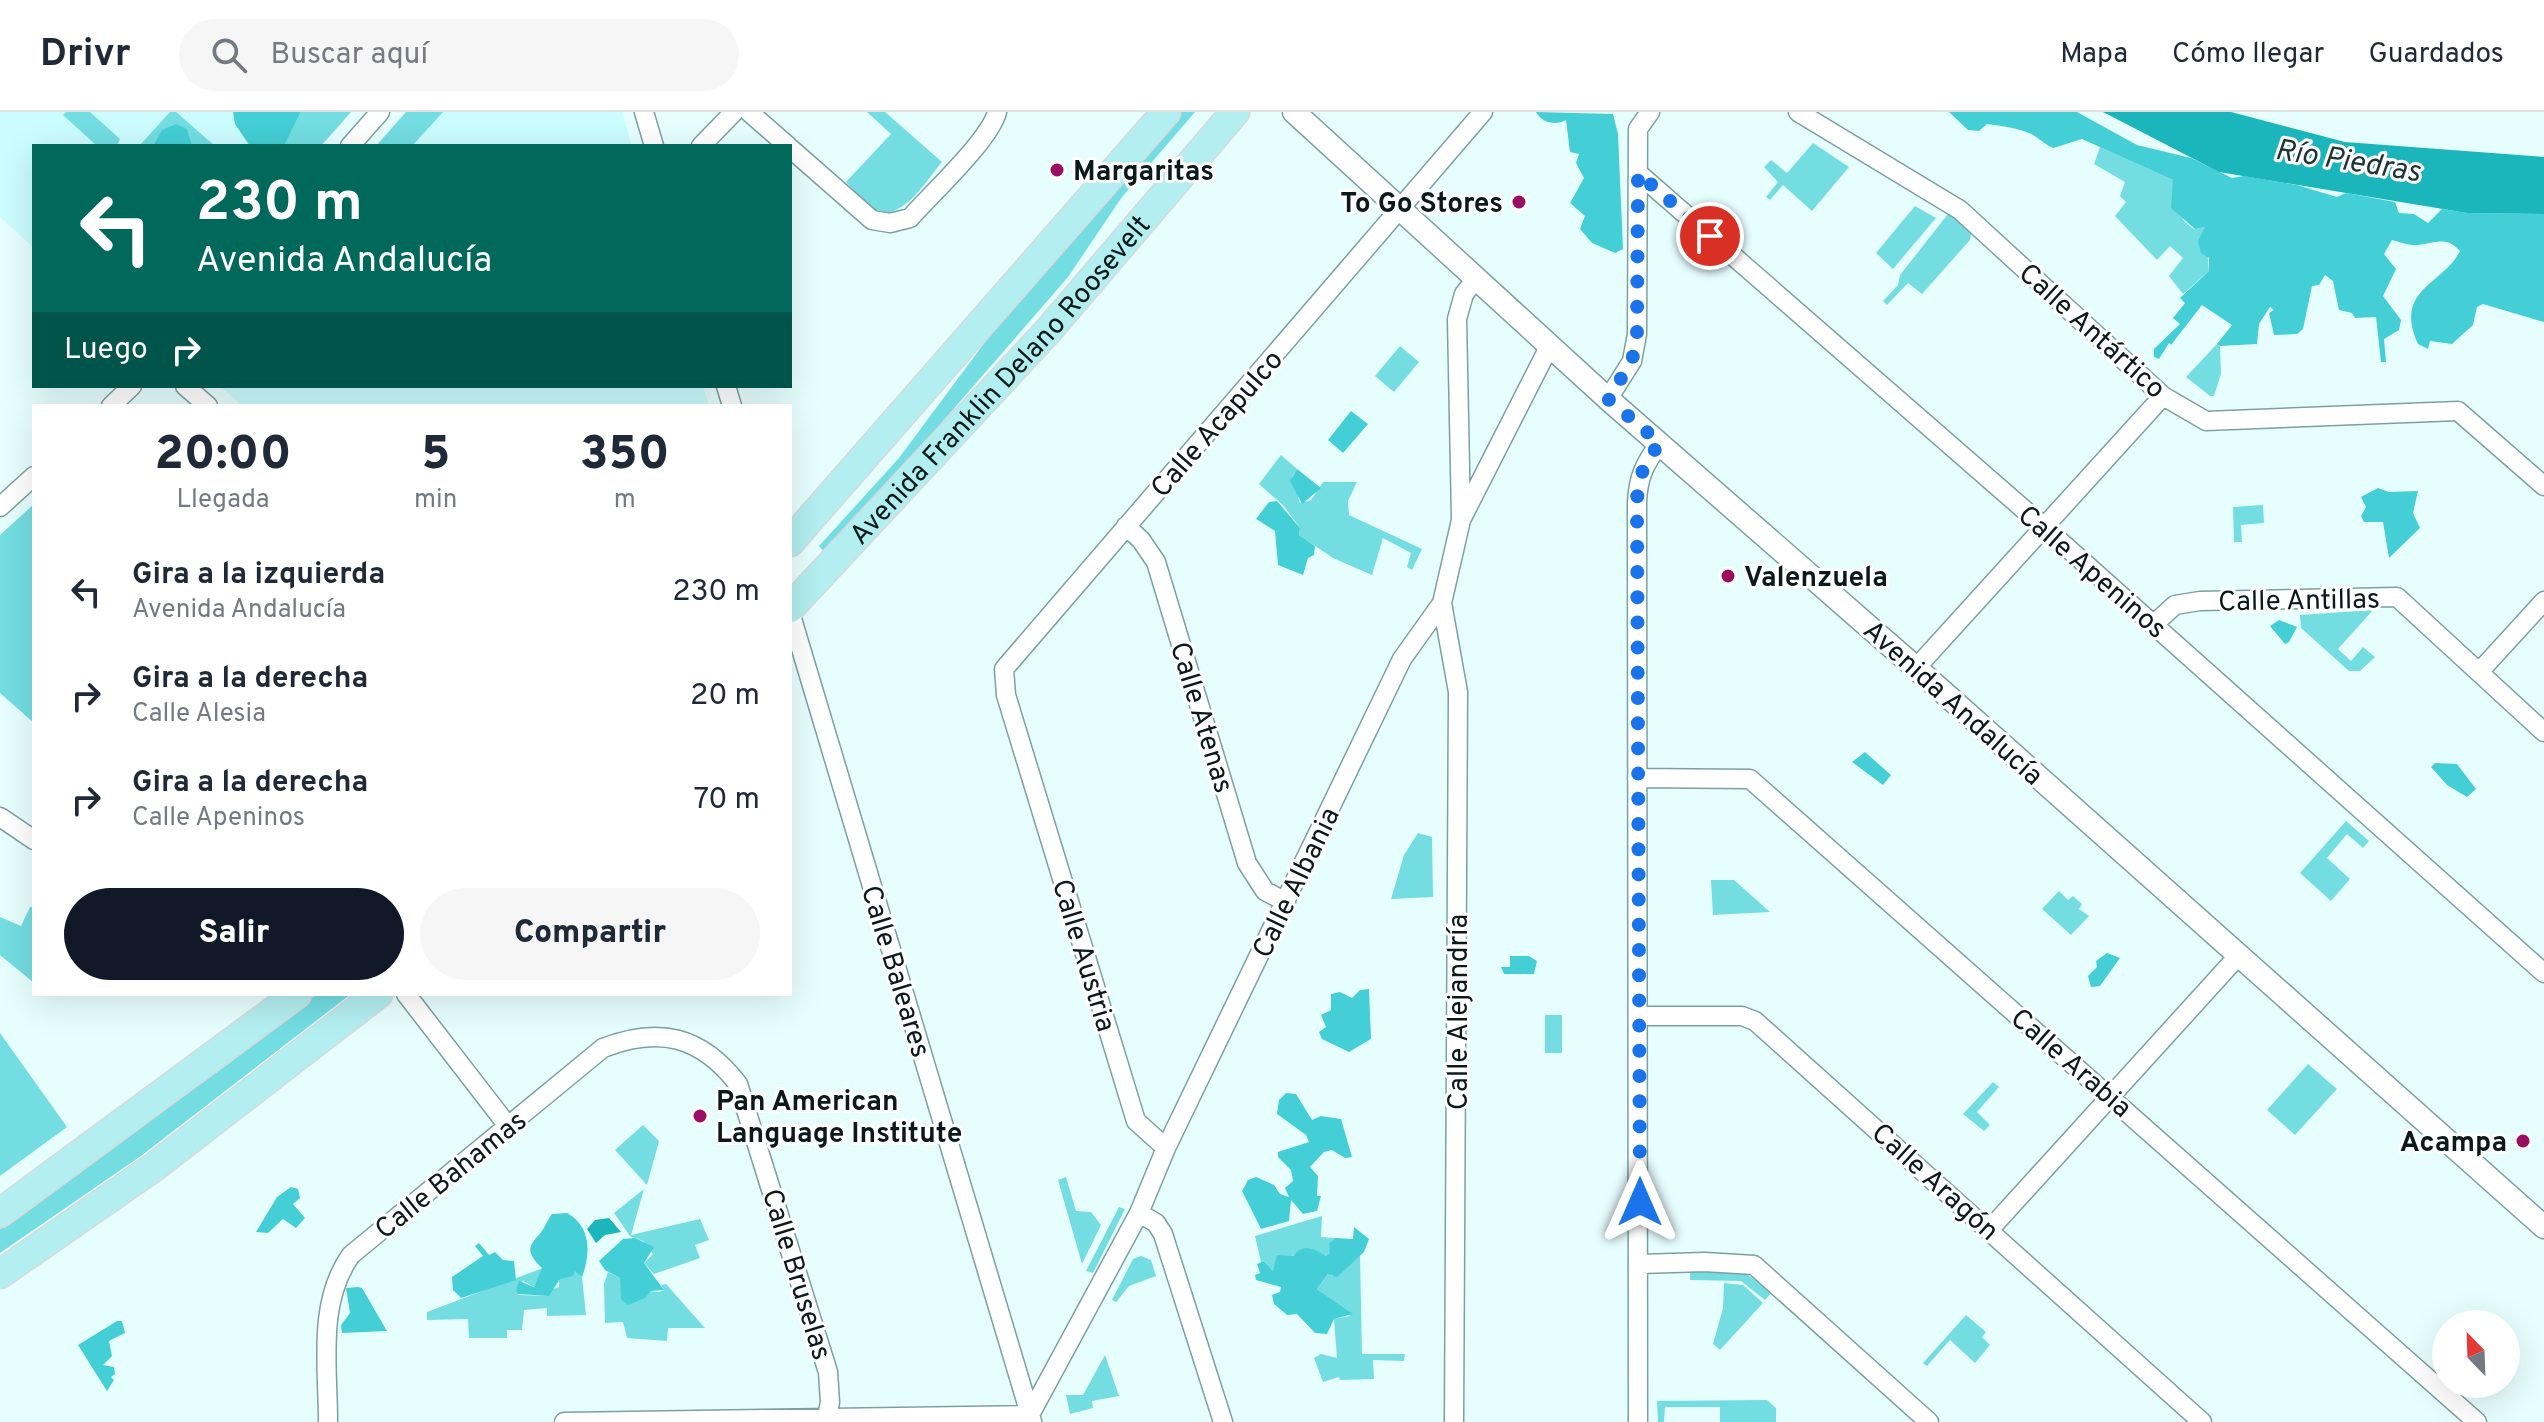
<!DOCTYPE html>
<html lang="es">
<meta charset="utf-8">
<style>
body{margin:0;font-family:Overpass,sans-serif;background:#f6f6f7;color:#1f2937;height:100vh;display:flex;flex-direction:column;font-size:30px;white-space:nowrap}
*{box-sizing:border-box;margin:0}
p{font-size:26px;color:#747a83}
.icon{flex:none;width:44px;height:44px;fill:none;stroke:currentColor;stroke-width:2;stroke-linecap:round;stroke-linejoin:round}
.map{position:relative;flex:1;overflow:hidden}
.details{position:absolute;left:32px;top:292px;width:760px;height:592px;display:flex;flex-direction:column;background:#fff;border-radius:0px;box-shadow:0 8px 32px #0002}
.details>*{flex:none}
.banner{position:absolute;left:32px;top:32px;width:760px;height:244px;border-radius:0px;box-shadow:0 8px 32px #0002;background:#00695c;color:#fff;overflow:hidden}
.needle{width:52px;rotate:337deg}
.tools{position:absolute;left:2432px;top:1198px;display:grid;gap:16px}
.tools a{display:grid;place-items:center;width:88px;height:88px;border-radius:50%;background:#fff;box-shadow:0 8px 32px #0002;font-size:40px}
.pin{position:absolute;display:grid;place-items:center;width:68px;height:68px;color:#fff;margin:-34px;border:4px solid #fff;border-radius:50%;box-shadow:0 2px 8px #0007}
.me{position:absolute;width:88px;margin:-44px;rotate:0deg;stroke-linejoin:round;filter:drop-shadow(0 0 6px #0008)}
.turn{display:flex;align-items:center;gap:28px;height:168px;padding:0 32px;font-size:36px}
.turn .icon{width:104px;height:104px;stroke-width:2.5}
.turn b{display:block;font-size:56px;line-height:68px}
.then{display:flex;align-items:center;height:76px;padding:0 32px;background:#0003;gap:16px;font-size:30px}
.eta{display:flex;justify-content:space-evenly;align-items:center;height:136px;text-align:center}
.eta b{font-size:48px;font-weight:800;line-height:56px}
.primary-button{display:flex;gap:16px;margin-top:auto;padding:16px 32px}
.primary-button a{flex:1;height:92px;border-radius:48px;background:#111827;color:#fff;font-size:32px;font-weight:800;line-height:92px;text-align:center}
.primary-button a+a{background:#f6f6f7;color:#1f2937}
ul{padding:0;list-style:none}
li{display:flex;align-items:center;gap:24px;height:104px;padding:0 32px}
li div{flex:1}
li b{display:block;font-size:30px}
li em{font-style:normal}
header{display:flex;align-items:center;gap:48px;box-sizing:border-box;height:112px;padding:0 40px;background:#fff;border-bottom:2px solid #e0e1e3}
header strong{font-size:38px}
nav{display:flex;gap:44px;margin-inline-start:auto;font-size:28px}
.search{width:560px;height:72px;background:#f6f6f7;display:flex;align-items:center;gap:20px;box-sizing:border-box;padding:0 28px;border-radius:44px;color:#747a83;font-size:30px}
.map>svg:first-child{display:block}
</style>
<header>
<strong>Drivr</strong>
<div class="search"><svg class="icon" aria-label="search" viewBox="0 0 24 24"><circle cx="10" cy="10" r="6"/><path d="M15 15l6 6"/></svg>Buscar aquí</div>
<nav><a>Mapa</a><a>Cómo llegar</a><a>Guardados</a></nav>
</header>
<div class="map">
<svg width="2544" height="1310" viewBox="0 0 2544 1310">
<rect width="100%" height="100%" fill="#e7feff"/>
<path fill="#cbfcfe" d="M 0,0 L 351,0 L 321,34 L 34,34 L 34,136 L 0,105 Z
M 406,0 L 622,0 L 632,34 L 377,34 Z
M 220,274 L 703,274 L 709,294 L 242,294 Z"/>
<path fill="#73dde2" d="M 66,0 L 90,0 L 120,27 L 117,34 L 97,34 L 63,3 Z
M 170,0 L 176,0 L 215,34 L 139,34 Z
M 283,0 L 351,0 L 321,34 L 274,34 Z
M 406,0 L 443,0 L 412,34 L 376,34 Z
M 867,0 L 885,0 L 942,50 C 928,66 900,114 874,97 C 864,91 855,79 846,70 L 891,22 Z
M 1181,0 L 1195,0 L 1122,85 L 1068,165 L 898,361 L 824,440 L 819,434 L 899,346 L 991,222 Z
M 1813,31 L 1849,55 L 1812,99 L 1783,73 L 1770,88 L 1766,85 L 1778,70 L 1764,55 L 1771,48 L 1787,61 Z
M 2100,35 L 2173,68 C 2174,87 2176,106 2194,117 L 2205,115 L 2209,159 L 2183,182 L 2169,164 L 2183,146 L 2170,134 L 2157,148 L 2115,104 L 2126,90 L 2120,84 L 2125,70 L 2094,52 Z
M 1915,94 L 1936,106 L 1893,157 L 1876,141 Z
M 1948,102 L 1963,112 L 1971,122 L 1970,128 L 1922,182 L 1908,171 L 1887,193 L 1883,189 L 1898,173 L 1900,163 Z
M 2217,232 L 2220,234 L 2221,262 L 2214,284 L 2210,284 L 2186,265 Z
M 1400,234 L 1419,250 L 1394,280 L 1375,264 Z
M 1281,343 L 1297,357 L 1292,365 L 1300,391 L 1311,388 L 1323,370 L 1357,370 L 1348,389 L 1349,403 L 1422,437 L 1412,458 L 1407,455 L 1411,441 L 1383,426 L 1372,463 L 1333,446 L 1299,423 L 1300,416 L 1283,393 L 1259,372 Z
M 34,392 L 34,611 L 0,581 L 0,423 Z
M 2263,393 L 2264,411 L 2241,413 L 2242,430 L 2234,430 L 2233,395 Z
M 2373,498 L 2338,537 L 2351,549 L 2363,535 L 2375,545 L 2360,559 L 2349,559 L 2301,516 L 2300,503 Z
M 2346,709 L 2369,729 L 2363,736 L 2347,722 L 2327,746 L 2350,767 L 2331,789 L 2300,761 Z
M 1418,721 L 1432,725 L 1433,785 L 1391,787 L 1404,743 Z
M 1711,768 L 1734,768 L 1770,800 L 1713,803 Z
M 2059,779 L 2068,788 L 2073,784 L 2082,792 L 2079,797 L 2089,804 L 2071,823 L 2042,797 Z
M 30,795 L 34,795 L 34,871 L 0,843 L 0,805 L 21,814 Z
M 316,882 L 351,882 L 141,1044 L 0,1141 L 0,1117 L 228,952 Z
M 1545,903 L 1562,903 L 1562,941 L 1545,941 Z
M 0,921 L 67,1015 L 0,1064 Z
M 2308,952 L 2337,977 L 2295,1023 L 2267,998 Z
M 1993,970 L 1999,975 L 1977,1000 L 1990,1013 L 1984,1019 L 1963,1002 Z
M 643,1013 L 659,1029 L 647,1073 L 615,1038 Z
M 1066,1065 L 1076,1099 L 1091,1100 L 1101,1113 L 1082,1152 L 1058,1068 Z
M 644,1077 L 631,1123 L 700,1107 L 709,1128 L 695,1133 L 700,1146 L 654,1162 L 644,1151 L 653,1142 L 643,1129 L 630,1124 L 614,1101 Z
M 1119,1095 L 1125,1097 L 1093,1161 L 1086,1159 Z
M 1322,1104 L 1321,1125 L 1335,1126 L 1329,1133 L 1331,1142 L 1326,1144 C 1304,1130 1290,1144 1273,1159 L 1264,1149 L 1261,1150 L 1255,1124 Z
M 1360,1143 L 1362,1242 L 1405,1242 L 1404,1249 L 1373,1248 L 1374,1267 L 1340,1268 L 1339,1265 L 1323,1270 L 1314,1246 L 1321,1242 L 1337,1246 L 1334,1207 L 1350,1204 L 1347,1198 L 1317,1177 L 1329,1161 L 1332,1164 Z
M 1141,1144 L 1151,1148 L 1156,1164 L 1129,1174 L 1116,1190 L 1112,1188 L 1133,1147 Z
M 543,1156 L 534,1175 L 523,1169 L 516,1179 L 519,1183 L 549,1184 L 550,1178 L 559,1175 L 559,1167 L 575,1158 L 582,1165 L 586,1203 L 547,1204 L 547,1196 L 524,1198 L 522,1218 L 507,1218 L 507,1226 L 469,1226 L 468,1207 L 427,1208 L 427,1200 Z
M 608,1160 L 620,1166 L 623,1177 L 659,1180 L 664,1178 L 661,1173 L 666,1172 L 705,1216 L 668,1216 L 667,1229 L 627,1226 L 623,1210 L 605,1211 L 604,1172 Z
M 1690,1160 L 1744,1160 L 1772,1180 L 1765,1188 L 1741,1169 L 1690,1168 Z
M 1724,1171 L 1743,1173 L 1763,1191 L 1720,1238 L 1713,1232 L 1723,1196 Z
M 1966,1203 L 1986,1220 L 1982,1225 L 1990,1233 L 1975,1251 L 1950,1228 L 1927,1254 L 1923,1251 Z
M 1105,1243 L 1119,1284 L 1092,1289 L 1093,1296 L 1070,1302 L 1066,1283 L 1083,1283 Z
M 1767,1288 L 1776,1296 L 1776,1310 L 1720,1310 L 1720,1295 L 1665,1295 L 1664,1310 L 1658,1310 L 1657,1289 Z"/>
<path fill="#44ced5" d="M 233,0 L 300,0 L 300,1 L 284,34 L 250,34 L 235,12 Z
M 1536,0 L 1613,2 L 1618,22 L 1623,137 L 1615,141 L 1592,131 L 1580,117 L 1585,104 L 1570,91 L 1584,66 L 1576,51 L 1579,42 L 1570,40 L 1566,8 C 1556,14 1542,11 1536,0 Z
M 1949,0 L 2077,0 L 2137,33 L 2191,46 L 2232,66 L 2244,64 L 2297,73 L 2337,85 L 2346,81 L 2395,90 L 2399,101 L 2414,102 L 2428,111 L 2442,97 L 2467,101 L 2544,102 L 2544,210 L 2483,192 L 2477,195 L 2473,213 L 2452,232 L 2430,229 L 2428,237 L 2418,232 C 2393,177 2443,173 2460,139 C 2446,124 2437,131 2418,133 C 2410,134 2400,130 2392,128 L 2384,142 L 2396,157 L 2383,184 L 2401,208 L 2399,218 L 2384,227 L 2386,250 L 2381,250 L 2376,205 L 2355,206 L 2352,201 L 2339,198 L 2333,169 L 2325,163 L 2319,173 L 2312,174 L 2303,217 L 2297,222 L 2274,223 L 2269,201 L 2274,198 L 2270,195 L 2259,212 L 2257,232 L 2220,234 L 2217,232 L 2232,213 L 2202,193 L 2171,233 L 2169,231 L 2159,247 L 2154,245 L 2154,237 L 2180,212 L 2173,206 L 2185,191 L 2180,186 L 2209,159 L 2209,146 L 2201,141 L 2198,129 L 2205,115 L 2195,117 L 2171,96 L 2173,68 L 2082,27 L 2053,36 C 2044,32 2039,26 2031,22 C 2019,16 2001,14 1987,12 L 1979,19 L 1968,18 Z
M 176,12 L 187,17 L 192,34 L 153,34 L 162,18 Z
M 1351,299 L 1368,312 L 1343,341 L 1328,328 Z
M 1297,357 L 1321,376 L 1302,392 L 1290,369 Z
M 2378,376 L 2389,380 L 2418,379 L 2413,401 L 2420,416 L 2389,446 L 2383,410 L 2364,410 L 2361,404 L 2366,395 L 2361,385 Z
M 1277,389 L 1300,416 L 1299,423 L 1315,434 L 1314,443 L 1308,446 L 1303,463 L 1278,453 L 1275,419 L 1256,407 L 1269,390 Z
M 2279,508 L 2297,515 L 2289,530 L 2285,532 L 2270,514 Z
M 1865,640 L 1891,663 L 1883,673 L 1852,650 Z
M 2435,651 L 2457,652 L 2476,677 L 2467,685 L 2447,673 L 2431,655 Z
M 2107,841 L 2120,846 L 2100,874 L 2091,875 L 2088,864 L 2097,855 L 2096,849 Z
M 1510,844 L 1529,844 L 1537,849 L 1534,862 L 1504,862 L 1501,855 L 1510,855 Z
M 1369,877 L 1371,927 L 1349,940 L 1322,927 L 1319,920 L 1326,915 L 1321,903 L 1331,898 L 1331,882 L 1340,880 L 1352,886 L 1360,878 Z
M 1286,981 L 1296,982 L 1312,1008 L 1321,1004 L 1341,1007 L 1352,1045 L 1345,1046 L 1332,1038 L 1324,1040 L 1310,1055 L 1318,1064 L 1317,1084 L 1321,1084 L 1317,1099 L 1303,1102 L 1291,1088 L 1289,1109 L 1261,1117 L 1242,1079 L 1248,1068 L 1256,1065 L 1274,1073 L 1280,1082 L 1289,1085 L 1285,1076 L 1293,1069 L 1291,1058 L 1278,1045 L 1278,1040 L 1309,1030 L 1306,1023 L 1277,1002 L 1279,988 Z
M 291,1075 L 298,1077 L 300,1086 L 293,1092 L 305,1106 L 296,1116 L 283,1107 L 268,1121 L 256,1120 L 277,1085 Z
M 567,1101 C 591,1114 591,1141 582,1165 L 575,1159 L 573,1164 L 560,1167 L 549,1184 L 518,1182 L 516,1179 L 519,1169 L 534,1175 L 542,1156 C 518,1133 537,1131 546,1112 C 548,1109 549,1105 552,1102 Z
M 1354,1115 L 1369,1127 L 1364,1140 L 1337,1165 L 1328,1162 L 1317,1177 L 1353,1202 L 1334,1207 L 1327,1222 L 1315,1221 L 1297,1202 L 1287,1203 L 1274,1192 L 1272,1183 L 1280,1180 L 1281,1175 L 1256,1168 L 1255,1163 L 1260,1161 L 1257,1152 L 1264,1149 L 1273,1159 L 1277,1143 L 1293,1144 C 1304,1131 1314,1137 1326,1144 L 1330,1141 L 1329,1132 L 1335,1126 L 1353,1127 Z
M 635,1126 L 654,1135 L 644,1151 L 664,1178 L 651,1179 L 645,1186 L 628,1193 L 621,1187 L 620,1166 L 605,1158 L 599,1149 L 623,1127 Z
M 479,1131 L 489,1143 L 495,1140 L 503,1148 L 514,1149 L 516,1168 L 461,1186 L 453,1178 L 452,1165 L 483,1144 L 475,1134 Z
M 358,1175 L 362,1176 L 387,1219 L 342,1221 L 341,1213 L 350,1201 L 346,1176 Z
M 117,1209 L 122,1209 L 125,1221 L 109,1229 L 112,1244 L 103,1253 L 114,1255 L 115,1262 L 111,1265 L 114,1268 L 107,1279 L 78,1233 Z"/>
<path fill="#1bb5bc" d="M 2103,0 L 2231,0 L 2345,30 L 2544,45 L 2544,102 L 2467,101 L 2219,60 Z
M 609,1106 L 621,1120 L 605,1123 L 596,1131 L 587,1117 L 595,1108 Z"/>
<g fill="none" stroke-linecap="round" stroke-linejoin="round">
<g stroke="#7ca0a2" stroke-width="21">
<path id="minor" d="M 644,0 L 654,34
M 749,0 L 788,34
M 1798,0 L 1960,98 L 2163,284 L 2206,309 L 2458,299 L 2544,374
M 350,34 L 380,0
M 701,34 L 734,0
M 790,36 L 872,108 L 890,111 L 910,106 C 931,82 990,28 997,0
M 1638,61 L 2044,415 L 2544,861
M 185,274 L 208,294
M 726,274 L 732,294
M 1608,287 L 1632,249 L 1637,222 L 1638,17 L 1650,0
M 111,294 L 132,274
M 0,395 L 34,364
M 1461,406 L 1457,207 L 1464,182 L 1475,168
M 1126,414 L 1141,428 L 1156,450 L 1247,751 L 1265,779 L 1286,790
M 1442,491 L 1458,580 L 1454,1310
M 790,500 L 1032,1309
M 2154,512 L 2175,493 L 2200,489 L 2397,485 L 2544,620
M 1916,556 L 2163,284
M 2480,559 L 2544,489
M 1637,666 L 1750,667 L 2477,1310
M 0,705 L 34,728
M 406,882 L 508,1014
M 1639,904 L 1742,904 L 1755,909 L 2202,1310
M 1166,1036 L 1136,1009 L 1006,583 L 1004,557 L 1483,0
M 1139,1101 L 1156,1111 L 1163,1122 L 1223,1310
M 1990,1117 L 2239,843
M 1640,1152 L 1705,1150 L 1754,1153 L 1929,1310
M 328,1310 C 328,1254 317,1190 351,1143 L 603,936 C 659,914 701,924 738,972 L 828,1260 L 830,1290 L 826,1310
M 564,1310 L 1030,1303
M 1026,1310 L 1139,1101 L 1166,1036 L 1402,547 L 1442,491 L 1461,408 L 1549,235
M 1638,1310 L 1637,390 C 1638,365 1645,351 1660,331"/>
</g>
<g stroke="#7ca0a2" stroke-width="25">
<path id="tertiary" d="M 1294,0 L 1608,287 L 1916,556 L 2544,1115"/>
</g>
<g stroke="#d8dada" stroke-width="31">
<g id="primary">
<path d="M 790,430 L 1166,0"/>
<path id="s1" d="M 790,496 L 1048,219 L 1235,0"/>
<path d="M 0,1101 L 297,882"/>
<path d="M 0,1162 L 154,1055 L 378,882"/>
</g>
</g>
<use href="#minor" stroke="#fff" stroke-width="18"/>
<use href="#tertiary" stroke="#fff" stroke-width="22"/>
<use href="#primary" stroke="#b3eef0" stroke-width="28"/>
</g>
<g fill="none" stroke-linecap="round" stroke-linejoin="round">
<path stroke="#1a73e8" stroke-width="14" stroke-dasharray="0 25.2" d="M 1640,1090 L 1637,390 C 1638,365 1644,351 1660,331 L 1608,287 L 1632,249 L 1637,222 L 1638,61 L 1710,124"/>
</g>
<g fill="#9a0f61" stroke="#fff" stroke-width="3">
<circle cx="1057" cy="58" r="8"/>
<circle cx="1519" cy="90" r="8"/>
<circle cx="1728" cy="464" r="8"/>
<circle cx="700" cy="1004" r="8"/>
<circle cx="2523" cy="1029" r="8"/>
</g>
<g text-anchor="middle" stroke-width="6" stroke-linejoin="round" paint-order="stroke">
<g font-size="28" font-weight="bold" fill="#0b191a" stroke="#fff" text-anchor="start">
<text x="1073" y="68">Margaritas</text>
<text x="1503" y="100" text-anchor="end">To Go Stores</text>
<text x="1744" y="474">Valenzuela</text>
<text x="716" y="998">Pan American<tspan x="716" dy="32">Language Institute</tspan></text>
<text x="2507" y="1039" text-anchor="end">Acampa</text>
</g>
<g font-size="28" fill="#0b191a" stroke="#fff">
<text transform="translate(2093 218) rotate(42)" y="10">Calle Antártico</text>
<text dy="10" stroke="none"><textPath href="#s1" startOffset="310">Avenida Franklin Delano Roosevelt</textPath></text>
<text transform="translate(1216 311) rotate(-49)" y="10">Calle Acapulco</text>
<text transform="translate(2093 459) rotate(41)" y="10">Calle Apeninos</text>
<text transform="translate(2299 487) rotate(-1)" y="10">Calle Antillas</text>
<text transform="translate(1954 590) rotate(42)" y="10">Avenida Andalucía</text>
<text transform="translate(1203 605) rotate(73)" y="10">Calle Atenas</text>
<text transform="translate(1295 770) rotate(-64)" y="10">Calle Albania</text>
<text transform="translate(1085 843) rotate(73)" y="10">Calle Austria</text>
<text transform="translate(897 859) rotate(73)" y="10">Calle Baleares</text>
<text transform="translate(1457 900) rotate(-90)" y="10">Calle Alejandría</text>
<text transform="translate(2072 950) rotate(41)" y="10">Calle Arabia</text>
<text transform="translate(450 1062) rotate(-39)" y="10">Calle Bahamas</text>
<text transform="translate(1936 1069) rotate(42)" y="10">Calle Aragón</text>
<text transform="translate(798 1162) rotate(73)" y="10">Calle Bruselas</text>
</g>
<g font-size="30" font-style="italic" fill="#1d3435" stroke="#fff">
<text transform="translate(2348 48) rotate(9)" y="10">Río Piedras</text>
</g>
</g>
</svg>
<div class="tools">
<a><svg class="needle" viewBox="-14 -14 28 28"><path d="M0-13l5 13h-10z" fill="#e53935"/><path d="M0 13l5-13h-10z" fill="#747a83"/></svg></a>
</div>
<div class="pin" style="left:1710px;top:124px;background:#d93025"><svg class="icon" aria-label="arrive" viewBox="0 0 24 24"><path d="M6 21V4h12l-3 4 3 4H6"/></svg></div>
<svg class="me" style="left:1640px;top:1090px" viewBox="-20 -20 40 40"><path d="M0-17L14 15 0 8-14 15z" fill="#1a73e8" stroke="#fff" stroke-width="4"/></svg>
<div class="banner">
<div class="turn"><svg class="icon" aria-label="left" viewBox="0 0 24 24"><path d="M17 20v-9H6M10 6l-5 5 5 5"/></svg><div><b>230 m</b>Avenida Andalucía</div></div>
<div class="then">Luego<svg class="icon" aria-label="right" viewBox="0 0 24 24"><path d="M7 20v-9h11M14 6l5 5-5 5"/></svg></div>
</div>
<section class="details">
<div class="eta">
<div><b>20:00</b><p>Llegada</p></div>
<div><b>5</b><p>min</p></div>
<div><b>350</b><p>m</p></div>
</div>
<ul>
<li><svg class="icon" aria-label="left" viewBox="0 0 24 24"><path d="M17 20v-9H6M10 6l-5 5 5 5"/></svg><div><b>Gira a la izquierda</b><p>Avenida Andalucía</p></div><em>230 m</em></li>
<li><svg class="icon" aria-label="right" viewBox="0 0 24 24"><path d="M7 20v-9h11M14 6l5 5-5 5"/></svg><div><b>Gira a la derecha</b><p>Calle Alesia</p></div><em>20 m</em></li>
<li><svg class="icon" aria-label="right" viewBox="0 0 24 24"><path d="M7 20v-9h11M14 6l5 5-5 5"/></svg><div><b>Gira a la derecha</b><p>Calle Apeninos</p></div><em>70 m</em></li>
</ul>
<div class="primary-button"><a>Salir</a><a>Compartir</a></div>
</section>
</div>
